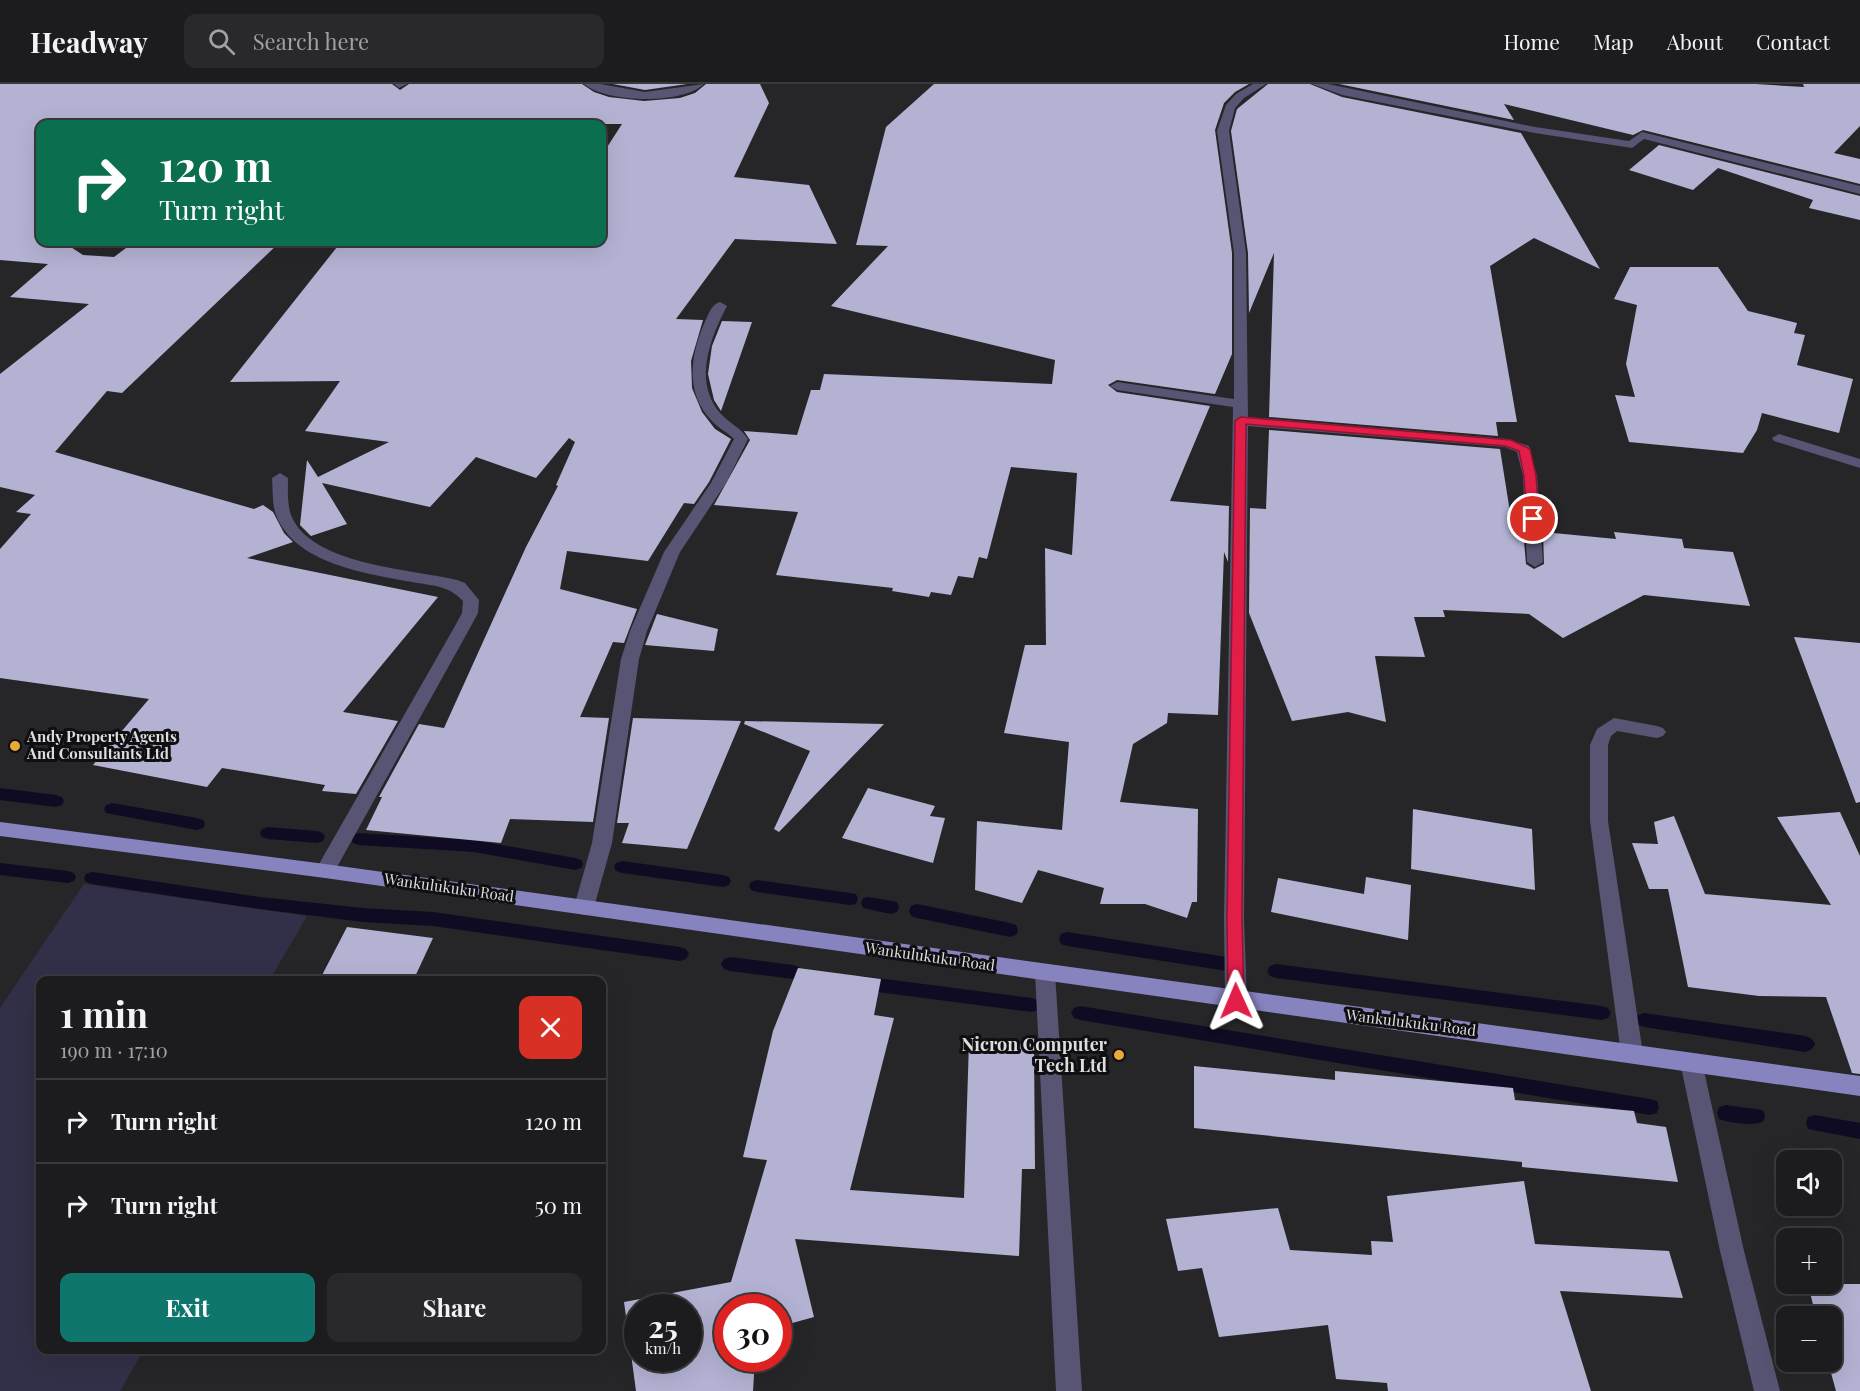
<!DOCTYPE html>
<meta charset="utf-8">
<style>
body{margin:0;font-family:"Playfair Display",serif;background:#29292c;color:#f1f3f6;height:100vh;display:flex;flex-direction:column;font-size:22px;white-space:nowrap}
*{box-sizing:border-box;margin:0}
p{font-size:20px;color:#a0a1a4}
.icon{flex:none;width:33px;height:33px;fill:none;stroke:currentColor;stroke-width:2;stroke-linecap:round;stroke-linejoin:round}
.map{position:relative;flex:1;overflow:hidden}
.panel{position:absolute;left:36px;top:892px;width:570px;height:378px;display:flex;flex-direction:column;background:#1c1c1f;border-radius:12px;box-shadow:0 6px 24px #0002,0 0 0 2px #3a3a3d}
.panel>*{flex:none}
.hud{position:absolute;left:36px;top:36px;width:570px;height:126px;border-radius:12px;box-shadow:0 6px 24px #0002,0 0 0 2px #3a3a3d;background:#0b6e4f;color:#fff;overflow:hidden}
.controls{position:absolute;left:1776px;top:1066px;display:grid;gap:12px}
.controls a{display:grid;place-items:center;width:66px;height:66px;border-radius:12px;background:#1c1c1f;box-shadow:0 6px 24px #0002,0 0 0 2px #3a3a3d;font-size:30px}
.speed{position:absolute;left:624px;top:1210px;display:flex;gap:12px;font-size:30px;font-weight:700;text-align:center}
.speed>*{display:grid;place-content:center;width:78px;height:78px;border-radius:50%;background:#1c1c1f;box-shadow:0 6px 24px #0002,0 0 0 2px #3a3a3d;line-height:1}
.speed small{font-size:15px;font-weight:400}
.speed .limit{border:9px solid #d22;background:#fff;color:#111}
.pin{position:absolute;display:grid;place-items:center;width:51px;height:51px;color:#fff;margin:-26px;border:3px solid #fff;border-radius:50%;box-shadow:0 2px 6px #0007}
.me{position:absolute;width:66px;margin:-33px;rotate:359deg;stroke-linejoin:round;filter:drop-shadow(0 0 4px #0008)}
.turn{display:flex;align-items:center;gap:21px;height:126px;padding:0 24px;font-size:27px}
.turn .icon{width:78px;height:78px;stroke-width:2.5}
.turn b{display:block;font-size:42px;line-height:51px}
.round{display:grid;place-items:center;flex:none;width:63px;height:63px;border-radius:12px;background:#29292c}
.summary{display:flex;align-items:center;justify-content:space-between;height:102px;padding:0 24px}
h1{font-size:36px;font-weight:700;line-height:45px}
.primary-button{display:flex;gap:12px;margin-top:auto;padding:12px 24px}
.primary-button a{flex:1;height:69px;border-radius:12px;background:#0f766e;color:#fff;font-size:24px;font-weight:700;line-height:69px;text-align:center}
.primary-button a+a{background:#29292c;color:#f1f3f6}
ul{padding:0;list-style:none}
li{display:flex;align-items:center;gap:18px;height:84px;padding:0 24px;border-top:2px solid #3a3a3d}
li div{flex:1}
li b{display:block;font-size:22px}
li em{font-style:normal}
header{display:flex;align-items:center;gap:36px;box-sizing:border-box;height:84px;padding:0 30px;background:#1c1c1f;border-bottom:2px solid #3a3a3d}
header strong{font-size:28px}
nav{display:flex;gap:33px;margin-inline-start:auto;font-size:21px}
.search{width:420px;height:54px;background:#29292c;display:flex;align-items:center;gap:15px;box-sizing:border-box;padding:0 21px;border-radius:12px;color:#a0a1a4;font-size:22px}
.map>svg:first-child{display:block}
</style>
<header>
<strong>Headway</strong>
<div class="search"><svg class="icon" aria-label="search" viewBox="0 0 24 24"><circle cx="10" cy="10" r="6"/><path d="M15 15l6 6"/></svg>Search here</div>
<nav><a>Home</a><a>Map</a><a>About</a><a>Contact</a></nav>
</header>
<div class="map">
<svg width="1860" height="1307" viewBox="0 0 1860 1307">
<rect width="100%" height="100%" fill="#262629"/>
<path fill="#313048" d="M 84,800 L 307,832 L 269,897 L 40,897 L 40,1266 L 144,1266 L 120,1307 L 0,1307 L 0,924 Z"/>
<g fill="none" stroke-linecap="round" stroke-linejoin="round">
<path fill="#0e0b22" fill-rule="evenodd" d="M 0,704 L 56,711 L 62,713 L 64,717 L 62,721 L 56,723 L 0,716 Z
M 112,719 L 197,734 L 203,736 L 205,740 L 203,744 L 197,746 L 106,729 L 104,725 L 106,721 Z
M 268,743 L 317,747 L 323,749 L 325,753 L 323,757 L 317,759 L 268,755 L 262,753 L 260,749 L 262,745 Z
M 359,749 L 474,756 L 575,774 L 581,776 L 583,780 L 581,784 L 575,786 L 474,768 L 359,761 L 353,759 L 351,755 L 353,751 Z
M 622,777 L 723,791 L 729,793 L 731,797 L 729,801 L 723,803 L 622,789 L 616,787 L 614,783 L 616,779 Z
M 0,779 L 68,787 L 74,789 L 76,793 L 74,797 L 68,799 L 0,791 Z
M 92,788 L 260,813 L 363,824 L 433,828 L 680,863 L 686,865 L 689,870 L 686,875 L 680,877 L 433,842 L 363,838 L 260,825 L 92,800 L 86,798 L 84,794 L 86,790 Z
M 757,796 L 850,809 L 856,810 L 858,815 L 856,820 L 850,821 L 757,808 L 751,806 L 749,802 L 751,798 Z
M 869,813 L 897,818 L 899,823 L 897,828 L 891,830 L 863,824 L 861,819 L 863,814 Z
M 917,820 L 1010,839 L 1016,841 L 1018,846 L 1016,851 L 1010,853 L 917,834 L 911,832 L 909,827 L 911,822 Z
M 1067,848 L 1227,873 L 1233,875 L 1236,880 L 1233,885 L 1227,887 L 1067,862 L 1061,860 L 1059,855 L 1061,850 Z
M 730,873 L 793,881 L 799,883 L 802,888 L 799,893 L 793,895 L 730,887 L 724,885 L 721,880 L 724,875 Z
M 1276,880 L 1602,922 L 1608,924 L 1611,929 L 1608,934 L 1602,936 L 1276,894 L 1270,892 L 1267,887 L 1270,882 Z
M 862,892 L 1032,914 L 1038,916 L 1041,921 L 1038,926 L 1032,928 L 862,906 L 856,904 L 853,899 L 856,894 Z
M 1080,922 L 1650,1015 L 1657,1017 L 1659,1023 L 1657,1029 L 1650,1031 L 1080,936 L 1074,934 L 1071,929 L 1074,924 Z
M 1644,929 L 1806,952 L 1812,955 L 1815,960 L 1812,965 L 1806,968 L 1644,943 L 1638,941 L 1635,936 L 1638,931 Z
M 1726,1021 L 1763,1026 L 1765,1032 L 1763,1038 C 1750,1042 1732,1039 1719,1035 L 1717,1029 L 1719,1023 Z
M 1815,1031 L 1860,1039 L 1860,1055 L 1808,1045 L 1806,1039 L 1808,1033 Z"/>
</g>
<path fill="#b3b2d3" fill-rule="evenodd" d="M 0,0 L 392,0 L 400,6 L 409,0 L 582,0 L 594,8 L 609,13 L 644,17 L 680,14 L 695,9 L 706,0 L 760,0 L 769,19 L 734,93 L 809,101 L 837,160 L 735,155 L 676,235 L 703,236 L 691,277 L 692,304 L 702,328 L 715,345 L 731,355 L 709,398 L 694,420 L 684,419 L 648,477 L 567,467 L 560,505 L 637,525 L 624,559 L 613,558 L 580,633 L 609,634 L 593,738 L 510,735 L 501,759 L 366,746 L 382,713 L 379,713 L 419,640 L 444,644 L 526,463 L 558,402 L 556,401 L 575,358 L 569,354 L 536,394 L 476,373 L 430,423 L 322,399 L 347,440 L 311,452 L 300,441 L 307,376 L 318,393 L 389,358 L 305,347 L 340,297 L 230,298 L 341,158 L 602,158 L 602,71 L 622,40 L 40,40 L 40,158 L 63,158 L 83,171 L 114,173 L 134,158 L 280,158 L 122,309 L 107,307 L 55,368 L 254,425 L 263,421 L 273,428 L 284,449 L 293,458 L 247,474 L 438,513 L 343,628 L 398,637 L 356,710 L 322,707 L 325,701 L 222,684 L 207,703 L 93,681 L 149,615 L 0,594 L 0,465 L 31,430 L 16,428 L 35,411 L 0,403 L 0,290 L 89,220 L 10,213 L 48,180 L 0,176 Z
M 613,0 L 687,0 L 645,6 Z
M 934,0 L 1249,0 L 1235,8 L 1224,19 L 1215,46 L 1232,169 L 1232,270 L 1215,310 L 1117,296 L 1108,301 L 1117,308 L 1210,322 L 1170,417 L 1229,422 L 1228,478 L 1224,468 L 1218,631 L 1168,629 L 1167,639 L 1133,660 L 1120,718 L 1198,725 L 1197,818 L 1192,818 L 1187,834 L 1145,820 L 1100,820 L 1104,804 L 1038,786 L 1022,819 L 975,806 L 977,737 L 1062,746 L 1069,658 L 1004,649 L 1025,561 L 1046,561 L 1045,464 L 1072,471 L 1077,389 L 1011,383 L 987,475 L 979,473 L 973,494 L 958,492 L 951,511 L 931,508 L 929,513 L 892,507 L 893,504 L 776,491 L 798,428 L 714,421 L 750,356 L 744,347 L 797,351 L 811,306 L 820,306 L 824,290 L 1052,300 L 1055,276 L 831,222 L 888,162 L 856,161 L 886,43 Z
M 1268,0 L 1310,0 L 1342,13 L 1521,49 L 1600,185 L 1534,154 L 1490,182 L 1517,338 L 1496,338 L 1498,352 L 1269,333 L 1274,169 L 1249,229 L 1248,169 L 1231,47 L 1237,25 Z
M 1339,0 L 1756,0 L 1804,3 L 1803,0 L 1860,0 L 1860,42 L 1834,69 L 1860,75 L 1860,100 L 1643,46 L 1633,51 L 1504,20 L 1514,36 Z
M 1659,61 L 1860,112 L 1860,136 L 1809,124 L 1813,116 L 1718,84 L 1693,106 L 1629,86 Z
M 1630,183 L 1718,183 L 1748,227 L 1797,239 L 1794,249 L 1805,251 L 1797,281 L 1853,295 L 1839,349 L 1762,329 L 1757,346 L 1743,369 L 1629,358 L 1615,311 L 1635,313 L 1626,280 L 1637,221 L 1614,215 Z
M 722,237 L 752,238 L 721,327 L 714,316 L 708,290 L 712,262 Z
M 1269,346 L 1500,365 L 1510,428 L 1519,429 L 1519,445 L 1523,446 L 1526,480 L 1534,485 L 1544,480 L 1543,448 L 1616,455 L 1614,448 L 1682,455 L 1684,464 L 1733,468 L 1750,522 L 1644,511 L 1563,554 L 1529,530 L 1443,526 L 1445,533 L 1414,533 L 1425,573 L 1375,572 L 1386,638 L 1348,628 L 1292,637 L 1249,529 L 1250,424 L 1266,425 Z
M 657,530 L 718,545 L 714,567 L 645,561 Z
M 1794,553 L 1860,559 L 1860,718 L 1856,719 Z
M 633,634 L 741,637 L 687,765 L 622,759 L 629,739 L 617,739 Z
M 745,637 L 884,640 L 779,748 L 774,745 L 810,667 L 744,640 Z
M 868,704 L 935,722 L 930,732 L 945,734 L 933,779 L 842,754 Z
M 1413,725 L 1532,745 L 1535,806 L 1411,785 Z
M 1840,728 L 1860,772 L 1860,990 L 1852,989 L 1826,913 L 1759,912 L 1688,903 L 1668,805 L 1649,805 L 1632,759 L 1658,760 L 1654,738 L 1674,732 L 1705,810 L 1831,821 L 1777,733 Z
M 1366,793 L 1411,801 L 1408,856 L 1271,828 L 1278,794 L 1364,810 Z
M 347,843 L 433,854 L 413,897 L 319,897 Z
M 798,884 L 881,895 L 874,931 L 894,934 L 850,1106 L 964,1114 L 969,958 L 1034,960 L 1035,1085 L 1022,1085 L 1019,1172 L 795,1155 L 814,1233 L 778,1243 L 778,1224 L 728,1224 L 728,1275 L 755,1275 L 753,1307 L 636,1307 L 624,1218 L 731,1198 L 767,1076 L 743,1073 L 773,947 ZM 638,1224 L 688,1224 L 688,1275 L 638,1275 Z
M 1194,982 L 1335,996 L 1335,987 L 1513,1004 L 1515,1016 L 1634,1027 L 1637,1039 L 1666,1043 L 1678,1098 L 1522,1083 L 1522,1078 L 1194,1044 Z
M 1524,1097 L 1535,1160 L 1669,1167 L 1683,1214 L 1560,1207 L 1591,1307 L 1388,1307 L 1387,1299 L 1336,1295 L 1328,1241 L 1219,1253 L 1202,1184 L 1178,1187 L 1166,1135 L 1278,1124 L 1290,1166 L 1372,1171 L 1371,1157 L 1393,1158 L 1387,1112 Z
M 1808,1200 L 1860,1200 L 1860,1307 L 1836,1307 L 1828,1278 L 1832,1278 L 1832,1233 L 1816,1233 Z"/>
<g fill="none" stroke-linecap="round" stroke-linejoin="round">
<path fill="#575573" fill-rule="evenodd" d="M 394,0 L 407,0 L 399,4 Z
M 584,0 L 600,0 L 645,8 L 704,0 C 682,21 607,19 584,0 Z
M 1253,0 L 1266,0 L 1244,14 L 1235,24 L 1229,47 L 1246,169 L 1248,333 L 1507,355 L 1529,362 L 1537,392 L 1543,478 L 1535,483 L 1527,478 L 1523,392 L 1517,368 L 1505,363 L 1248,342 L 1244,834 L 1247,917 L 1243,923 L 1236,926 L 1229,923 L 1225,917 L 1224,834 L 1233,323 L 1117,306 L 1110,302 L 1117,298 L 1234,315 L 1234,169 L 1217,47 L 1226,21 L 1236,10 Z
M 1312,0 L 1328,0 L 1535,43 L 1629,57 L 1642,48 L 1860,102 L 1860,110 L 1644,55 L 1632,64 L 1535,49 L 1342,11 Z
M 720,218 L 727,222 C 710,254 693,298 720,329 C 729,339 741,344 748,355 L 726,399 L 680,468 L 647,547 L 639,575 L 612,759 L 594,823 L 591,829 L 584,831 L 577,829 L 574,823 L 592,759 L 621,575 L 630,547 L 664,468 L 711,399 L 734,355 C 727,348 718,344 712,337 C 685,310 690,272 704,240 C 708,232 711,220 720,218 Z
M 1779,350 L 1860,375 L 1860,384 L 1774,357 L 1772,354 Z
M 280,389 L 288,394 C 288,406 287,419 291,431 C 310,481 412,485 457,496 L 465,499 L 479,516 L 478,529 L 471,542 L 332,792 L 325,794 L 318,792 L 315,787 L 455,542 L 462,529 L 463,517 C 448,501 433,502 412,498 C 368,490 295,480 276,431 C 272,420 273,406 272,394 Z
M 1614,634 L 1657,642 L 1663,644 L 1666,648 L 1663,652 L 1657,654 L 1617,647 L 1611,652 L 1608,661 L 1608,737 L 1643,970 L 1640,977 L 1632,979 L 1624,977 L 1621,970 L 1590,737 L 1590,661 L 1597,645 Z
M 1045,881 L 1052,883 L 1055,889 L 1082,1307 L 1056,1307 L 1035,889 L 1038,883 Z
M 1691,969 L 1699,971 L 1702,978 L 1744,1167 L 1780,1307 L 1754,1307 L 1720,1167 L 1680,978 L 1683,971 Z"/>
<path fill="#8783bf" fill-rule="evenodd" d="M 0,738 L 325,780 L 1860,992 L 1860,1012 L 325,794 L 0,752 Z"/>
</g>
<path fill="#e11d48" stroke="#92132f" stroke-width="1.5" d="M 1241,333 L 1511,356 L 1530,365 L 1536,392 L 1539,435 L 1533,438 L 1527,435 L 1524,392 L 1519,367 L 1506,362 L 1246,340 L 1242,834 L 1244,917 L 1241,921 L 1230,921 L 1228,917 L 1227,834 L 1235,337 Z"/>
<g fill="#eba939" stroke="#0f0f11" stroke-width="2">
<circle cx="15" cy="662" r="6"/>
<circle cx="1119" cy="971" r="6"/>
</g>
<g text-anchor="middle" stroke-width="6" stroke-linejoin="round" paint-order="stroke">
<g font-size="15" font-weight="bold" fill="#dddddf" stroke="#0f0f11" text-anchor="start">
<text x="27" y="658">Andy Property Agents<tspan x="27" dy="17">And Consultants Ltd</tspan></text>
</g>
<g font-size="15" fill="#dddddf" stroke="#0f0f11">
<text transform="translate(449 804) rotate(8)" y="5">Wankulukuku Road</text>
<text transform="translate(930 873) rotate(8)" y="5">Wankulukuku Road</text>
<text transform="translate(1411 939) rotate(7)" y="5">Wankulukuku Road</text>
</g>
<g font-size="18" font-weight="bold" fill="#dddddf" stroke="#0f0f11" text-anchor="end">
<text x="1107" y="967">Nicron Computer<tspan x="1107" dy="21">Tech Ltd</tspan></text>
</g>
</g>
</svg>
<div class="controls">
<a><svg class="icon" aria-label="sound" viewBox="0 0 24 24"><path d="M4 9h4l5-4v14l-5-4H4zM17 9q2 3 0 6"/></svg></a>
<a>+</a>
<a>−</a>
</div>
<div class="speed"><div>25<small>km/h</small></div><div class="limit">30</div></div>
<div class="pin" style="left:1533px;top:435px;background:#d93025"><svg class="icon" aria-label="arrive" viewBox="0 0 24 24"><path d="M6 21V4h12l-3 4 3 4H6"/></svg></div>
<svg class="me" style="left:1236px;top:917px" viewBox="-20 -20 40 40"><path d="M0-17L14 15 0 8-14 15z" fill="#e11d48" stroke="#fff" stroke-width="4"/></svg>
<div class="hud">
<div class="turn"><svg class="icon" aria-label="right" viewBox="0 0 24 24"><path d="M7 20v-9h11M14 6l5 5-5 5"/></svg><div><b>120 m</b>Turn right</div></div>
</div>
<section class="panel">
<div class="summary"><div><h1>1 min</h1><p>190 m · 17:10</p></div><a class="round" style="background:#d93025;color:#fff"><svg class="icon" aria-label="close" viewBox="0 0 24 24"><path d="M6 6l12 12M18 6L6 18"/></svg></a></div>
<ul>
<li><svg class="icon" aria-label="right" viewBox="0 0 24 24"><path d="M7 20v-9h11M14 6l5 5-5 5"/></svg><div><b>Turn right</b></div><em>120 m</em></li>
<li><svg class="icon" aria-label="right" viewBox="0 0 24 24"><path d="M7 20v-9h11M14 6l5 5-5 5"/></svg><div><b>Turn right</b></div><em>50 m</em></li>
</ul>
<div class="primary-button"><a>Exit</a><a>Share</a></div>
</section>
</div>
